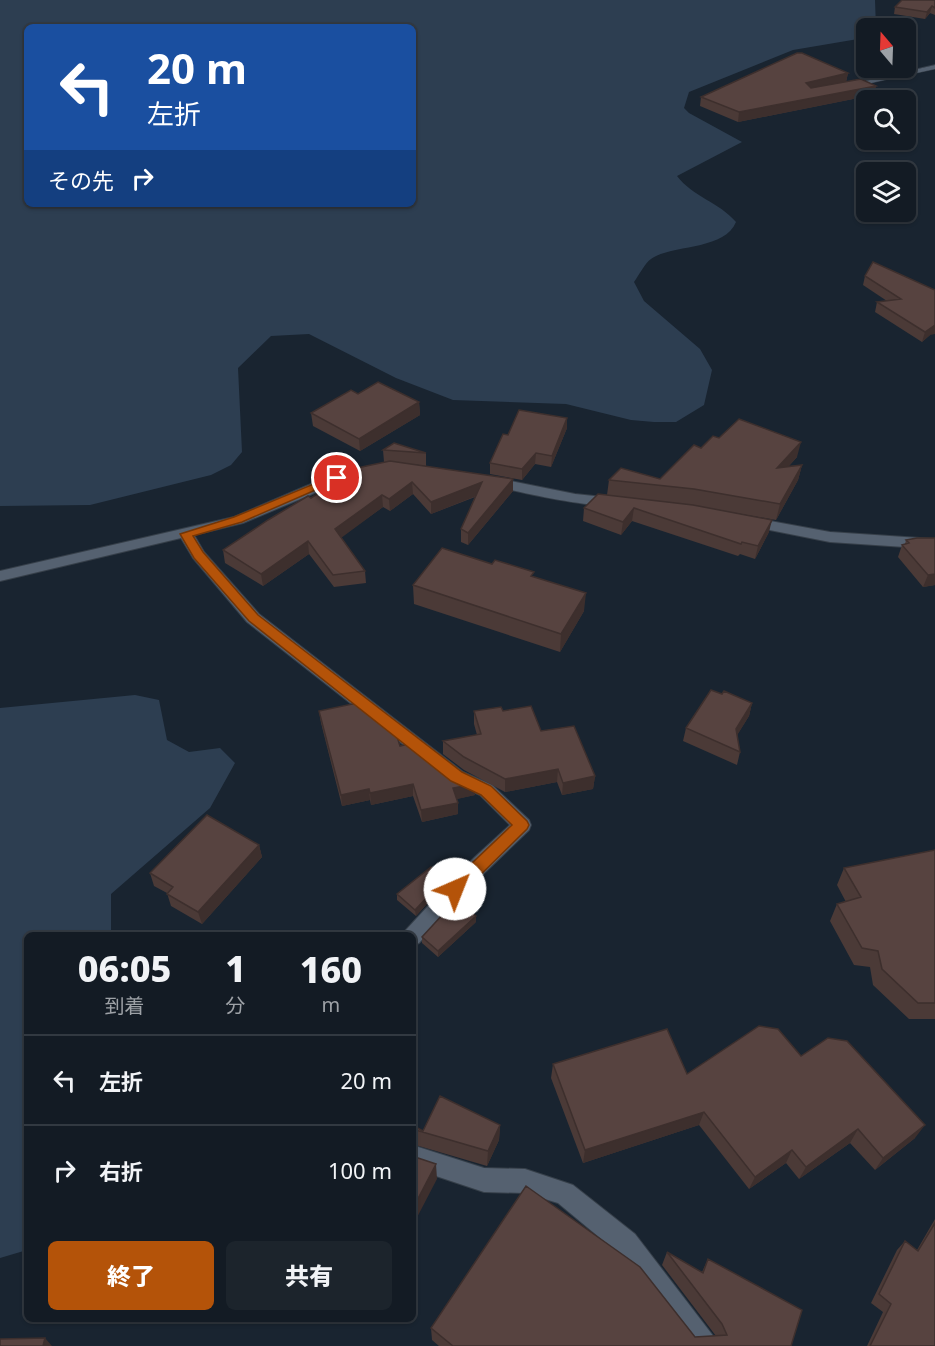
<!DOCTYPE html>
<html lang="ja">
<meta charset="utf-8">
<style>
body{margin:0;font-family:"Noto Sans","Noto Sans JP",sans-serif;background:#1c242c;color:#f1f3f6;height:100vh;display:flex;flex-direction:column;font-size:22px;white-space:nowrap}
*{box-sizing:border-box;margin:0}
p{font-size:20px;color:#9da1a6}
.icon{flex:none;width:33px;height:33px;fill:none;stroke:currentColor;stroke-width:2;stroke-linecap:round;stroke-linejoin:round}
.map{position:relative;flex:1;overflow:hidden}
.side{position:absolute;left:24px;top:932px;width:392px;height:390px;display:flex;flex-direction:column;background:#131b24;border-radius:9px;box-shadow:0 2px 4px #0004,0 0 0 2px #323941}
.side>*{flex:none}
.hud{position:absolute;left:24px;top:24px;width:392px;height:183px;border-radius:9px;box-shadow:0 2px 4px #0004,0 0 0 2px #323941;background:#1a4fa0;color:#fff;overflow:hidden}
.needle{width:39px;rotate:341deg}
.buttons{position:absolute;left:856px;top:18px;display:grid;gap:12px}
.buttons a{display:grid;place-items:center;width:60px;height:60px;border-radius:9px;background:#131b24;box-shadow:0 2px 4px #0004,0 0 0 2px #323941;font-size:30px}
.pin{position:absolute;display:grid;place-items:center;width:51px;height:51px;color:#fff;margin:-26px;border:3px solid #fff;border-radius:50%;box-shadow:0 2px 6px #0007}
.me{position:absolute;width:66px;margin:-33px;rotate:44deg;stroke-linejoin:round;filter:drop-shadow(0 0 4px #0008)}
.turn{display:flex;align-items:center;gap:21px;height:126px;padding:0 24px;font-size:27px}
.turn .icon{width:78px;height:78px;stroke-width:2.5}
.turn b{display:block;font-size:42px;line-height:51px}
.then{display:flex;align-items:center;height:57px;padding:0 24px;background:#0003;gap:12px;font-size:22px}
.eta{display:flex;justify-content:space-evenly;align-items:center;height:102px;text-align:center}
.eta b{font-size:36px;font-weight:800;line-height:42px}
.action{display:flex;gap:12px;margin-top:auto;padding:12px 24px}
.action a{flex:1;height:69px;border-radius:9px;background:#b45309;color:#fff;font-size:24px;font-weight:800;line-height:69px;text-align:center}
.action a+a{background:#1c242c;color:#f1f3f6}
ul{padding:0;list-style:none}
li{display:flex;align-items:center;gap:18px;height:90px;padding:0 24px;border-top:2px solid #323941}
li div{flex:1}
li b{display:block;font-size:22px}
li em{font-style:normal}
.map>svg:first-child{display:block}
</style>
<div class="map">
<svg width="935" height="1346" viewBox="0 0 935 1346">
<rect width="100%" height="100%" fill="#192430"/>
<path fill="#2d3e51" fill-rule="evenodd" d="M 0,0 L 875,0 L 876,28 L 867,28 L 867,37 L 864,38 L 793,50 L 689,92 L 684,108 L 689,113 L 742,142 L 677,176 C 693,197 719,202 736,222 C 724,251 672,244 651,259 C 645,263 639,275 634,282 L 644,301 L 700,349 L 712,370 L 704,405 L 676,422 L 654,422 L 631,420 L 566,404 L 453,400 L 396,378 L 309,334 L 271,336 L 238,368 L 242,452 L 231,465 L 211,475 L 90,505 L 0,506 ZM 27,27 L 412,27 L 412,204 L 27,204 Z
M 135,695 L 159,700 L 167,740 L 189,752 L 220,748 L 235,763 L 210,808 L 111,894 L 111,934 L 27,934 L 27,1250 L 0,1258 L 0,708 Z"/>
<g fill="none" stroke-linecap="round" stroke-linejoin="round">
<g stroke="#363f49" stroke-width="1">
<path id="service" d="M 935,65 L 935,69 L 848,88 L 844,86 Z"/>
</g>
<g stroke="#363f49" stroke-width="2">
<path id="minor" d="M 365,469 L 370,470 L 370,476 L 341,482 L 243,523 L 194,535 L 204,552 L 259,614 L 463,772 L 492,785 L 529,820 L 531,825 L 529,830 L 477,880 L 419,943 L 412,946 L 412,934 L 403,934 L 405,931 L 463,868 L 510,825 L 480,795 L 451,782 L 247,622 L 193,558 L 181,538 L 0,581 L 0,571 L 234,517 L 332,475 Z
M 491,477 L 575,494 L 613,498 L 620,502 C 609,514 506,489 486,484 L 484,481 Z
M 749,517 L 830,532 L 935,539 L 935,549 L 830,542 L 744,525 L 742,522 L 744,519 Z
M 412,1145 L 484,1168 L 525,1169 L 573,1185 L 635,1234 L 714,1337 L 718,1346 L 689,1346 L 617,1252 L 558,1203 L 525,1193 L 484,1192 L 412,1168 Z"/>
</g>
<use href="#service" fill="#556170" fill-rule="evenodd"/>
<use href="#minor" fill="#556170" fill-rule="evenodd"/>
</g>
<path fill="#4b3a37" d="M 935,0 L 935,15 L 930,13 L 925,19 L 894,14 L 895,7 Z
M 848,73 L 846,82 L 876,86 L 873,95 L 738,122 L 700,106 L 701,97 Z
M 873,262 L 930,335 L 922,342 L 875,312 L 877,302 L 887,301 L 863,285 L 865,276 Z
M 358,394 L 419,402 L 420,415 L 360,451 L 313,426 L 311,413 Z
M 567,418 L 567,428 L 551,467 L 535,464 L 522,480 L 490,474 L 490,463 L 508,435 Z
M 719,438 L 797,457 L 789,466 L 802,465 L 798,480 L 776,520 L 730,512 L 769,532 L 755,559 L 740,554 L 738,556 L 632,521 L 621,535 L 583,521 L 584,508 L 607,495 L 609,480 L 660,479 L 701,448 Z
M 383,450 L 426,453 L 426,466 L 412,464 L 513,491 L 468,545 L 461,542 L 461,529 L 475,497 L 431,514 L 413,494 L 390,511 L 383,507 L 341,537 L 365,571 L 366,583 L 334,587 L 309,554 L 263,586 L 225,563 L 223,550 L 311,498 L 384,462 Z
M 906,540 L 935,585 L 923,587 L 898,557 L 902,545 L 905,544 Z
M 534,577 L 584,611 L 560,652 L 414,604 L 413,585 Z
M 722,694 L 752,703 L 749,716 L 737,735 L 740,752 L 737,765 L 683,741 L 686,728 Z
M 319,711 L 400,746 L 475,795 L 456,799 L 458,814 L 422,822 L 413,796 L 371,805 L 370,800 L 342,806 L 321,723 Z
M 474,711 L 503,711 L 541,731 L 595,776 L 593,789 L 562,795 L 557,782 L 505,792 L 464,770 L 443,754 L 443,741 L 477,735 L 474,724 Z
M 259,845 L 262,857 L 202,924 L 171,906 L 167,893 L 154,886 L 150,873 Z
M 935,850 L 935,1019 L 909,1019 L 873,985 L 870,967 L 854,965 L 830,921 L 837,904 L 846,902 L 837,885 L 844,868 Z
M 445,878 L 445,884 L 416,916 L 397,900 L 397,894 Z
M 476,922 L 438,957 L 422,943 L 422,937 Z
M 801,1056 L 915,1138 L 875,1170 L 850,1143 L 799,1179 L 786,1163 L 749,1189 L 699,1125 L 583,1163 L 551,1078 L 553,1064 L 687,1074 Z
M 412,1125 L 423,1131 L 500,1125 L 499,1140 L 487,1166 L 412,1144 Z
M 935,1219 L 935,1346 L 867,1346 L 883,1312 L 871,1303 L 897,1250 L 905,1241 L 917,1250 Z
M 667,1252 L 702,1272 L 708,1259 L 791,1346 L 439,1346 L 432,1340 L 431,1328 L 695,1337 L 716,1336 L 662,1265 Z"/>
<path fill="#3d2f2d" d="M 932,6 L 930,13 L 925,19 L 927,12 Z
M 848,73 L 846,82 L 804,92 L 806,83 Z
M 876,86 L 873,95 L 738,122 L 739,112 Z
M 935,325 L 935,334 L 930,335 L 922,342 L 925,332 Z
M 419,402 L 420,415 L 360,451 L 359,439 Z
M 567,418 L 567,428 L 551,467 L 552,456 Z
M 801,442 L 797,457 L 773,483 L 777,468 Z
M 536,453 L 535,464 L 522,480 L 522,469 Z
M 802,465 L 798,480 L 776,520 L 780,504 Z
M 513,479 L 513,491 L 468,545 L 468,533 Z
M 412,482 L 413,494 L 390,511 L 389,499 Z
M 482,482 L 481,494 L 431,514 L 431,502 Z
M 382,495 L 383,507 L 337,541 L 335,529 Z
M 634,508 L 632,521 L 621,535 L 623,522 Z
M 772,520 L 769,532 L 755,559 L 758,546 Z
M 308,541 L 309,554 L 263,586 L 261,574 Z
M 935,574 L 935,585 L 923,587 L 928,575 Z
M 586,593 L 584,611 L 560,652 L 561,634 Z
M 752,703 L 749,716 L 733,742 L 736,729 Z
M 558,769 L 557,782 L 505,792 L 505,779 Z
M 595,776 L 593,789 L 562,795 L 563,783 Z
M 413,784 L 413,796 L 371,805 L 370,793 Z
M 475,784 L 475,795 L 453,800 L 453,788 Z
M 369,789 L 370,800 L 342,806 L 341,795 Z
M 458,803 L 458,814 L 422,822 L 421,810 Z
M 259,845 L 262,857 L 202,924 L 198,912 Z
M 445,878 L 445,884 L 416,916 L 415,910 Z
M 476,916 L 476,922 L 438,957 L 438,951 Z
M 704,1112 L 699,1125 L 583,1163 L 585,1150 Z
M 500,1125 L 499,1140 L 487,1166 L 488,1151 Z
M 925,1125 L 915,1138 L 875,1170 L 883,1158 Z
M 858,1129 L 850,1143 L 799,1179 L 806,1167 Z
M 792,1150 L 786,1163 L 749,1189 L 755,1177 Z
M 436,1164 L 437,1179 L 412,1227 L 412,1210 Z
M 45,1338 L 52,1346 L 43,1346 Z"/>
<path fill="#574340" stroke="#3d2f2d" stroke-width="1.5" d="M 902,0 L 935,0 L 935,8 L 932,6 L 927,12 L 895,7 Z
M 797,53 L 802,53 L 848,73 L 806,83 L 811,88 L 861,79 L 876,86 L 739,112 L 701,97 Z
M 873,262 L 935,290 L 935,325 L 925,332 L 877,302 L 901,299 L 865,276 Z
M 378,382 L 419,402 L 359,439 L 311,413 L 351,390 L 358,394 Z
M 519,410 L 567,418 L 552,456 L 536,453 L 522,469 L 490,463 L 503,434 L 508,435 Z
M 739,419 L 801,442 L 777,468 L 802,465 L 780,504 L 694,489 L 609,480 L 621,468 L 660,479 L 694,445 L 701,448 L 713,436 L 719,438 Z
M 394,443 L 426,453 L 383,450 Z
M 390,461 L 513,479 L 468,533 L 461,529 L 482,482 L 431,502 L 412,482 L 389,499 L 382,495 L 335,529 L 365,571 L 333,575 L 308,541 L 261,574 L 223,550 L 268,520 L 308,496 L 311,498 L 357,468 Z
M 598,494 L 693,505 L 772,520 L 758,546 L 742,542 L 741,544 L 634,508 L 623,522 L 584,508 Z
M 917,538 L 935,538 L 935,574 L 928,575 L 902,545 L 909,543 L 906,540 Z
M 442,548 L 492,564 L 495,560 L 534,572 L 531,576 L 586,593 L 561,634 L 413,585 Z
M 711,690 L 722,694 L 724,691 L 752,703 L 736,729 L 740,752 L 686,728 Z
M 357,703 L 376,715 L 395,730 L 400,746 L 412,743 L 449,772 L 475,784 L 453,788 L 458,803 L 421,810 L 413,784 L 370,793 L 369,789 L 341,795 L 319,711 Z
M 531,706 L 541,731 L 574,726 L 595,776 L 563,783 L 558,769 L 505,779 L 464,757 L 443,741 L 481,734 L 474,711 L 501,707 L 503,711 Z
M 207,815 L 259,845 L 198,912 L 167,894 L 173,887 L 150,873 Z
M 935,850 L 935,1003 L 918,1003 L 882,969 L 878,951 L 862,948 L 837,904 L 861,897 L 844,868 Z
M 431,867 L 445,878 L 415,910 L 397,894 Z
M 456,900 L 476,916 L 438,951 L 422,937 Z
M 759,1026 L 778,1029 L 801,1056 L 828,1038 L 847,1041 L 925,1125 L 883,1158 L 858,1129 L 806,1167 L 792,1150 L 755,1177 L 704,1112 L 585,1150 L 553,1064 L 667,1029 L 687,1074 Z
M 440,1096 L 500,1125 L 488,1151 L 412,1129 L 412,1125 L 423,1131 Z
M 412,1156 L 436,1164 L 412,1210 Z
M 526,1186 L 640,1267 L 695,1337 L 727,1335 L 722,1324 L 667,1252 L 703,1273 L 708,1259 L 802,1310 L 791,1346 L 453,1346 L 431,1328 Z
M 935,1223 L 935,1346 L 870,1346 L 891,1304 L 879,1294 L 905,1241 L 918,1251 Z
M 45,1338 L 43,1346 L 0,1346 L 0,1339 Z"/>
<path fill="#b45309" stroke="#753606" stroke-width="1.5" d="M 333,476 L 343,478 L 242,522 L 193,536 L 203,552 L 258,615 L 462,772 L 491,786 L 527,821 L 529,825 L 527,829 L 461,894 L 450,894 L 447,889 L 450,884 L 512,825 L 481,795 L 451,781 L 249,621 L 194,558 L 180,534 L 234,517 Z"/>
</svg>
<div class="buttons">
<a><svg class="needle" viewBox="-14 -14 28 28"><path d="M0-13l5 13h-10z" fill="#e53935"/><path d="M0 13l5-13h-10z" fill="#9da1a6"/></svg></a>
<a><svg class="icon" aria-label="search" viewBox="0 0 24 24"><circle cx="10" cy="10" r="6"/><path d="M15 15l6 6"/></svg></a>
<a><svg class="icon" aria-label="layers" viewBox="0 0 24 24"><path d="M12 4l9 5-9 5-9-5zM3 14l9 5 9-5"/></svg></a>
</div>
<div class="pin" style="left:337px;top:478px;background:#d93025"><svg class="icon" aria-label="arrive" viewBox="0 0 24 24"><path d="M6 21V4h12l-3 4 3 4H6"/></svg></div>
<svg class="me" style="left:455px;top:889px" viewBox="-20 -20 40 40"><circle r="19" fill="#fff"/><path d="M0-13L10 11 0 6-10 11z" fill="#b45309"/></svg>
<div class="hud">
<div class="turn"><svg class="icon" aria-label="left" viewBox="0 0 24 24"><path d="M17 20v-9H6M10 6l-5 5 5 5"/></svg><div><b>20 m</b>左折</div></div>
<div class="then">その先<svg class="icon" aria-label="right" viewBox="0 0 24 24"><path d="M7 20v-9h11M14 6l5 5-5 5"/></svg></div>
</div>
<section class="side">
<div class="eta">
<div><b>06:05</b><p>到着</p></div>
<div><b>1</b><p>分</p></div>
<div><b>160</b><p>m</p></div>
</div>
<ul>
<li><svg class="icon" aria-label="left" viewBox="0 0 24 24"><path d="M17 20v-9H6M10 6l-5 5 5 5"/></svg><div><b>左折</b></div><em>20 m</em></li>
<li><svg class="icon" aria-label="right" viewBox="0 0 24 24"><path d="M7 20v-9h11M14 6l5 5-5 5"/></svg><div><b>右折</b></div><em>100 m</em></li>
</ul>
<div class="action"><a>終了</a><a>共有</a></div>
</section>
</div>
